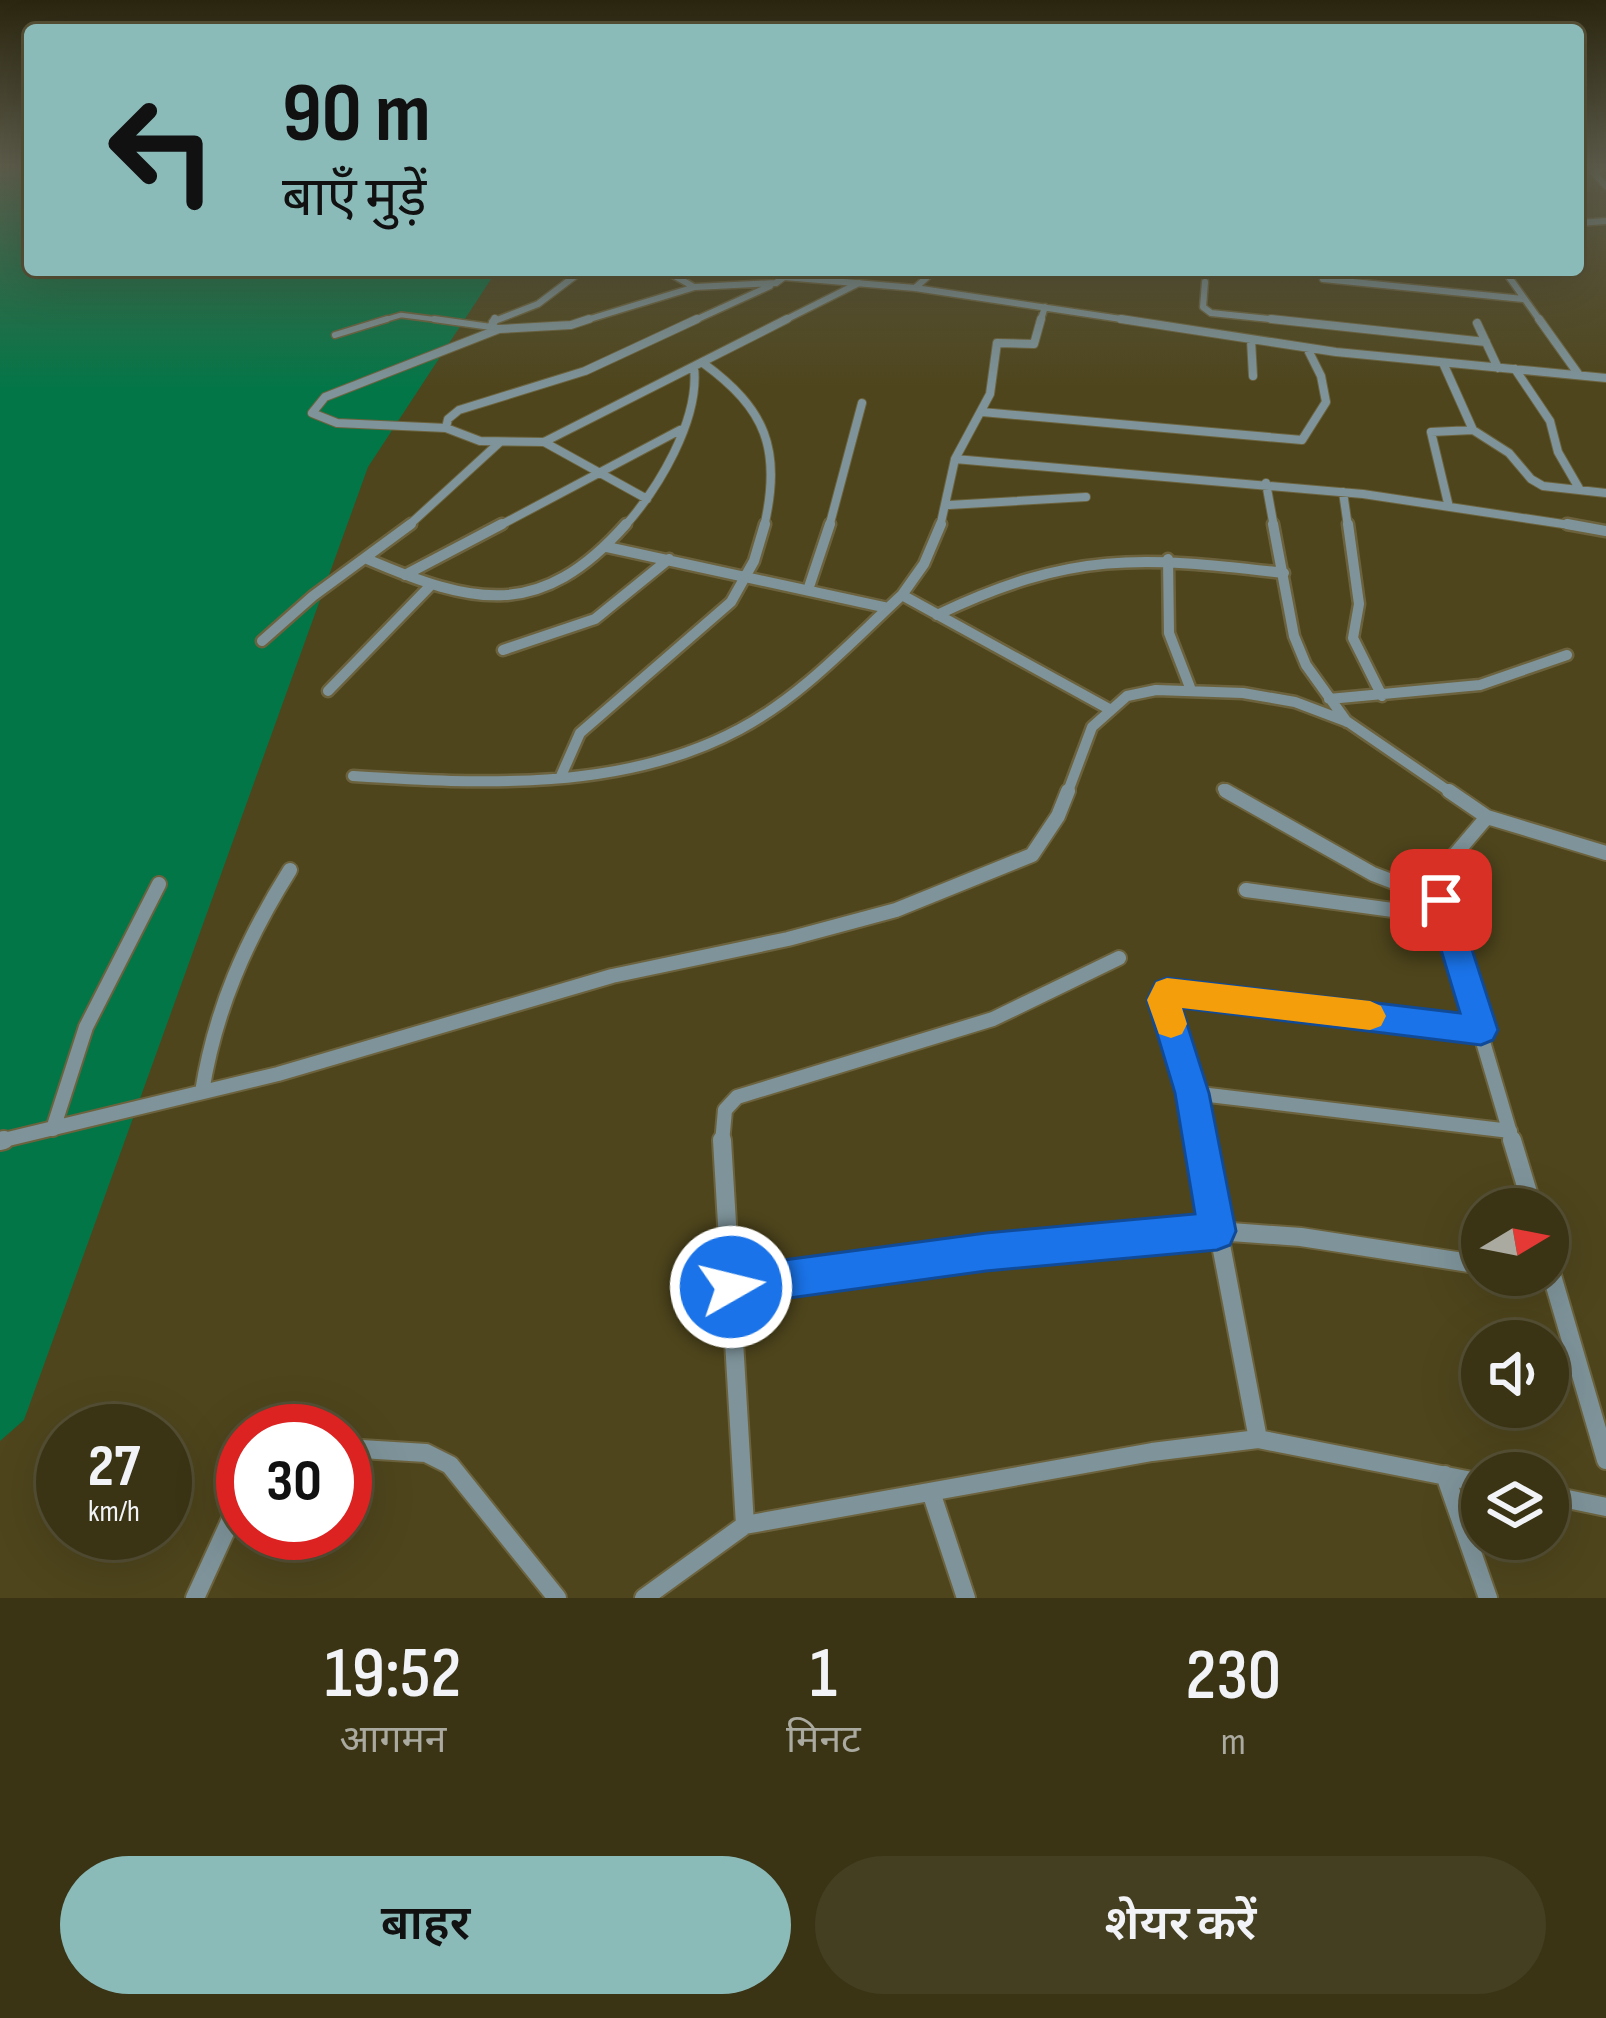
<!DOCTYPE html>
<html lang="hi">
<meta charset="utf-8">
<style>
body{margin:0;font-family:"Sofia Sans Condensed","Noto Sans Devanagari",sans-serif;background:#453f22;color:#f1f3f6;height:100vh;display:flex;flex-direction:column;font-size:45px;white-space:nowrap}
*{box-sizing:border-box;margin:0}
p{font-size:39px;color:#abaaa0}
.icon{flex:none;width:66px;height:66px;fill:none;stroke:currentColor;stroke-width:2;stroke-linecap:round;stroke-linejoin:round}
.map{position:relative;height:1598px;overflow:hidden}
.panel{display:flex;flex-direction:column;background:#3a3415;flex:1}
.panel>*{flex:none}
.guide{position:absolute;left:24px;top:24px;width:1560px;height:252px;border-radius:12px;box-shadow:0 12px 48px #0002,0 0 0 3px #544f34;background:#8bbbb9;color:#111;overflow:hidden}
.needle{width:78px;rotate:80deg}
.controls{position:absolute;left:1461px;top:1188px;display:grid;gap:24px}
.controls a{display:grid;place-items:center;width:108px;height:108px;border-radius:50%;background:#3a3415;box-shadow:0 12px 48px #0002,0 0 0 3px #544f34;font-size:60px}
.speed{position:absolute;left:36px;top:1404px;display:flex;gap:24px;font-size:60px;font-weight:700;text-align:center}
.speed>*{display:grid;place-content:center;width:156px;height:156px;border-radius:50%;background:#3a3415;box-shadow:0 12px 48px #0002,0 0 0 3px #544f34;line-height:1}
.speed small{font-size:30px;font-weight:400}
.speed .limit{border:18px solid #d22;background:#fff;color:#111}
.pin{position:absolute;display:grid;place-items:center;width:102px;height:102px;color:#fff;margin:-51px;border-radius:24px;box-shadow:0 6px 18px #0006}
.me{position:absolute;width:132px;margin:-66px;rotate:82deg;stroke-linejoin:round;filter:drop-shadow(0 0 9px #0008)}
.turn{display:flex;align-items:center;gap:42px;height:252px;padding:0 60px;font-size:54px}
.turn .icon{width:156px;height:156px;stroke-width:2.5}
.turn b{display:block;font-size:84px;line-height:102px}
.eta{display:flex;justify-content:space-evenly;align-items:center;height:204px;text-align:center}
.eta b{font-size:72px;font-weight:600;line-height:84px}
.cta{display:flex;gap:24px;margin-top:auto;padding:24px 60px}
.cta a{flex:1;height:138px;border-radius:72px;background:#8bbbb9;color:#111;font-size:48px;font-weight:600;line-height:138px;text-align:center}
.cta a+a{background:#453f22;color:#f1f3f6}
.map>svg:first-child{display:block}
</style>
<div class="map">
<svg width="1606" height="1598" viewBox="0 0 1606 1598">
<rect width="100%" height="100%" fill="#4e451c"/>
<path fill="#037647" d="M 0,165 L 30,165 L 30,270 L 497,270 L 368,467 L 24,1420 L 0,1441 Z"/>
<g fill="none" stroke-linecap="round" stroke-linejoin="round">
<g stroke="#6c633e" stroke-width="8">
<path id="service-far1" d="M 377,322 L 401,315 L 456,322"/>
</g>
<g stroke="#6c633e" stroke-width="9">
<path id="service" d="M 434,319 L 491,327
M 335,335 L 387,319"/>
</g>
<g stroke="#6c633e" stroke-width="9">
<path id="minor-far4" d="M 1606,165 L 1594,173 L 1606,186
M 1578,223 L 1606,221
M 664,270 L 694,287
M 760,270 L 784,277
M 960,270 L 972,273
M 1504,270 L 1541,322
M 1323,279 L 1523,299
M 1205,282 L 1203,307 L 1211,313 L 1300,322
M 915,288 L 935,270
M 492,322 L 538,304 L 583,270
M 580,322 L 695,287 L 776,283 L 784,277 L 915,288 L 1141,322
M 691,322 L 770,286
M 781,322 L 859,283
M 1040,322 L 1045,307"/>
</g>
<g stroke="#6c633e" stroke-width="10">
<path id="minor-far3" d="M 495,319 L 491,327 L 498,329
M 697,319 L 585,371 L 459,410 L 448,419 L 446,428 L 480,441 L 544,442 L 787,319
M 1121,319 L 1336,352 L 1606,378
M 1271,319 L 1486,342
M 1539,319 L 1579,375
M 1477,323 L 1498,368
M 1251,340 L 1253,376
M 703,363 C 766,409 782,449 764,527
M 1443,363 L 1473,430 L 1509,453 L 1531,479 L 1543,486 L 1606,493
M 1515,369 L 1550,421 L 1558,452 L 1580,490
M 982,412 L 1302,440 L 1326,402 L 1321,376 L 1307,348
M 446,428 L 337,423 L 312,413 L 325,397 L 499,329 L 571,325 L 589,319
M 544,442 L 647,499
M 955,459 L 990,394 L 997,343 L 1034,344 L 1041,319
M 1266,483 L 1274,527
M 1343,492 L 1348,527
M 1448,503 L 1431,432 L 1473,430
M 949,505 L 1086,497
M 407,527 L 500,442
M 497,527 L 680,430
M 624,527 C 658,489 700,420 694,367
M 829,527 L 862,403
M 940,527 L 955,459 L 1363,494 L 1583,527"/>
</g>
<g stroke="#6c633e" stroke-width="15">
<path id="minor-far2" d="M 941,524 L 924,564 L 902,595 L 1109,709
M 1273,524 L 1294,636 L 1306,665 L 1347,722
M 1348,524 L 1359,604 L 1353,638 L 1382,696
M 1567,524 L 1606,531
M 607,547 L 888,608
M 367,559 C 474,605 540,621 626,524
M 1168,559 L 1169,633 L 1191,690
M 405,575 L 502,524
M 809,587 L 830,524
M 937,615 C 1071,551 1140,556 1284,573
M 262,641 L 313,596 L 411,524
M 503,650 L 595,619 L 669,559
M 328,691 L 431,585
M 1329,699 L 1480,685 L 1567,655
M 353,776 C 481,784 623,792 740,729 C 802,696 851,642 902,595
M 561,776 L 580,733 L 731,602 L 754,561 L 765,524
M 1223,789 L 1231,794
M 1067,794 L 1092,727 L 1127,696 L 1156,690 L 1243,693 L 1295,702 L 1348,722 L 1453,794"/>
</g>
<g stroke="#6c633e" stroke-width="18">
<path id="minor-far1" d="M 1226,791 L 1373,874 L 1441,900
M 1449,791 L 1487,817 L 1606,853
M 1487,817 L 1447,864 L 1441,900 L 1513,1143
M 1246,890 L 1444,917
M 202,1092 C 215,1010 246,940 290,870
M 1192,1093 L 1510,1131
M 53,1129 L 86,1027 L 159,884
M 0,1141 L 278,1074 L 612,976 L 788,939 L 896,910 L 1032,855 L 1058,816 L 1068,791
M 722,1143 L 725,1110 L 737,1097 L 993,1019 L 1119,958
M 1202,1143 L 1192,1093 L 1163,1001 L 1167,992 L 1481,1030"/>
</g>
<g stroke="#6c633e" stroke-width="22">
<path id="minor" d="M 1201,1140 L 1258,1439
M 1512,1140 L 1533,1209
M 0,1141 L 4,1140
M 1548,1262 L 1606,1460
M 731,1287 L 986,1252 L 1217,1231 L 1301,1237 L 1482,1265
M 345,1448 L 426,1453 L 450,1465 L 557,1598
M 1445,1475 L 1488,1598
M 931,1492 L 966,1598
M 1548,1495 L 1606,1507
M 745,1525 L 1152,1452 L 1258,1439 L 1482,1483
M 195,1598 L 243,1493
M 644,1598 L 745,1525 L 722,1140"/>
</g>
<use href="#service-far1" stroke="#7e949a" stroke-width="4.5"/>
<use href="#service" stroke="#7e949a" stroke-width="6"/>
<use href="#minor-far4" stroke="#7e949a" stroke-width="6"/>
<use href="#minor-far3" stroke="#7e949a" stroke-width="8"/>
<use href="#minor-far2" stroke="#7e949a" stroke-width="10"/>
<use href="#minor-far1" stroke="#7e949a" stroke-width="14"/>
<use href="#minor" stroke="#7e949a" stroke-width="18"/>
</g>
<linearGradient id="sky" x2="0" y2="1"><stop stop-color="#2b260f"/><stop offset="0.43" stop-color="#5d5c4b"/><stop offset="1" stop-color="#5d5c4b" stop-opacity="0"/></linearGradient>
<rect width="1606" height="388" fill="url(#sky)"/>
<path fill="#1a73e8" stroke="#114b97" stroke-width="3" d="M 1441,888 L 1451,891 L 1456,900 L 1498,1030 L 1493,1040 L 1481,1045 L 1182,1008 L 1209,1093 L 1236,1231 L 1230,1245 L 1217,1250 L 986,1271 L 731,1306 L 718,1300 L 712,1287 L 718,1273 L 731,1267 L 986,1233 L 1195,1214 L 1175,1093 L 1147,1000 L 1156,982 L 1167,978 L 1460,1013 L 1426,900 L 1430,891 Z"/>
<path fill="#f59e0b" d="M 1167,978 L 1370,1001 L 1381,1006 L 1386,1016 L 1381,1026 L 1370,1030 L 1182,1008 L 1187,1024 L 1182,1034 L 1171,1038 L 1159,1034 L 1147,1000 L 1156,982 Z"/>
</svg>
<div class="controls">
<a><svg class="needle" viewBox="-14 -14 28 28"><path d="M0-13l5 13h-10z" fill="#e53935"/><path d="M0 13l5-13h-10z" fill="#abaaa0"/></svg></a>
<a><svg class="icon" aria-label="sound" viewBox="0 0 24 24"><path d="M4 9h4l5-4v14l-5-4H4zM17 9q2 3 0 6"/></svg></a>
<a><svg class="icon" aria-label="layers" viewBox="0 0 24 24"><path d="M12 4l9 5-9 5-9-5zM3 14l9 5 9-5"/></svg></a>
</div>
<div class="speed"><div>27<small>km/h</small></div><div class="limit">30</div></div>
<div class="pin" style="left:1441px;top:900px;background:#d93025"><svg class="icon" aria-label="arrive" viewBox="0 0 24 24"><path d="M6 21V4h12l-3 4 3 4H6"/></svg></div>
<svg class="me" style="left:731px;top:1287px" viewBox="-20 -20 40 40"><circle r="17" fill="#1a73e8" stroke="#fff" stroke-width="3"/><path d="M0-11L8 9 0 5-8 9z" fill="#fff"/></svg>
<div class="guide">
<div class="turn"><svg class="icon" aria-label="left" viewBox="0 0 24 24"><path d="M17 20v-9H6M10 6l-5 5 5 5"/></svg><div><b>90 m</b>बाएँ मुड़ें</div></div>
</div>
</div>
<section class="panel">
<div class="eta">
<div><b>19:52</b><p>आगमन</p></div>
<div><b>1</b><p>मिनट</p></div>
<div><b>230</b><p>m</p></div>
</div>
<div class="cta"><a>बाहर</a><a>शेयर करें</a></div>
</section>
